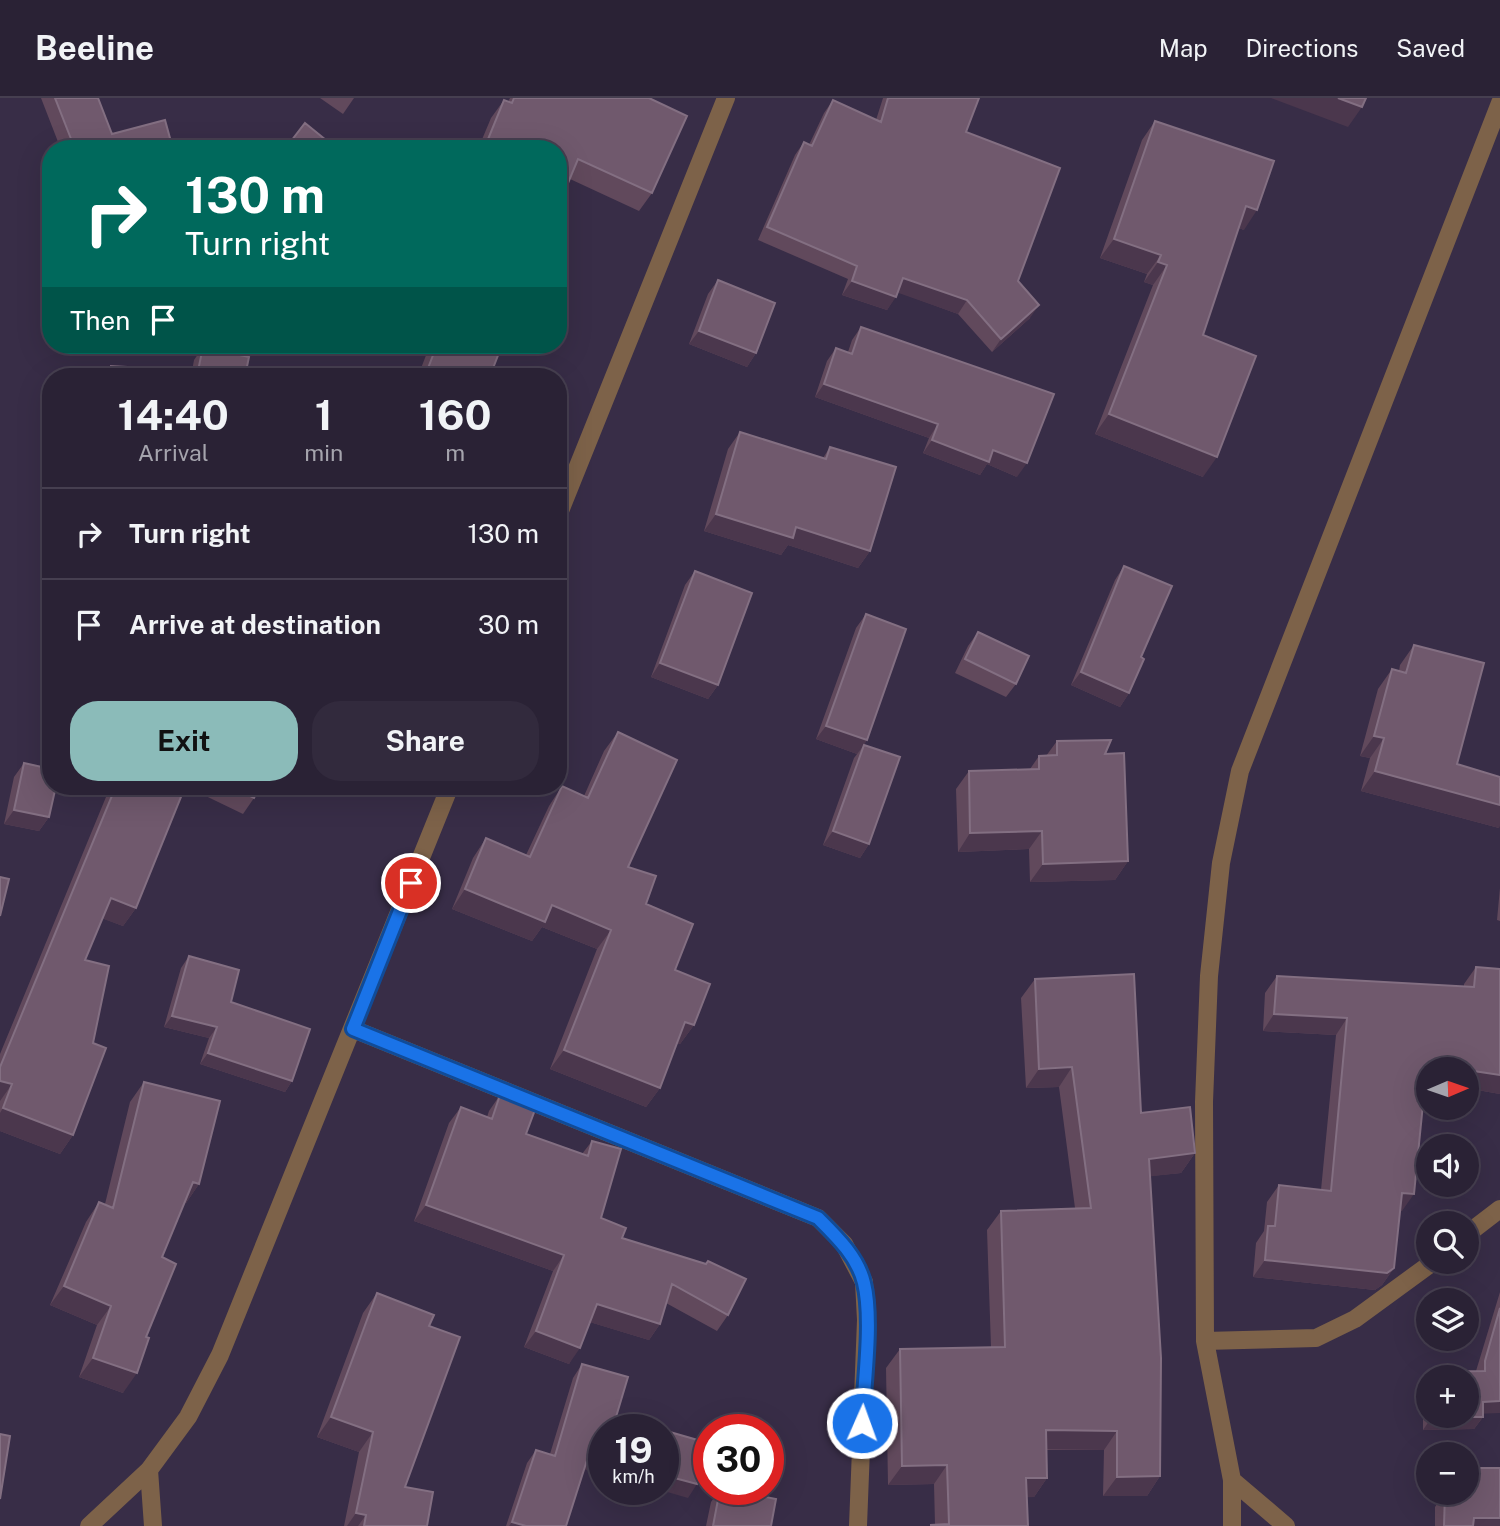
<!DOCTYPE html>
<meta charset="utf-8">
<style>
body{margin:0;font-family:"Public Sans",sans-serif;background:#322a3d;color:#f1f3f6;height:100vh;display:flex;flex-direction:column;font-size:26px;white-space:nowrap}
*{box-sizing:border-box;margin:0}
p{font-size:23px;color:#a5a4ad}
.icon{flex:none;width:38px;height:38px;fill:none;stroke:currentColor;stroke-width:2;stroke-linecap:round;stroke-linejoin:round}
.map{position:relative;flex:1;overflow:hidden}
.side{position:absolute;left:42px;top:270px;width:525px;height:427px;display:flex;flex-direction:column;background:#2a2235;border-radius:28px;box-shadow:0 7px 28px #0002,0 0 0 2px #463f50}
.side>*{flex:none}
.banner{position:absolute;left:42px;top:42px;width:525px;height:214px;border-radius:28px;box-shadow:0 7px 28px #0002,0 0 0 2px #463f50;background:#00695c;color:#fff;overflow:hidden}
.needle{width:46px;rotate:88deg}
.tools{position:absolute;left:1416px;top:959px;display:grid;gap:14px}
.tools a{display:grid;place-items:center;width:63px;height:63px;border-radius:50%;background:#2a2235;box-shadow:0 7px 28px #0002,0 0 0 2px #463f50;font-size:35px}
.speed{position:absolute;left:588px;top:1316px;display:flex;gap:14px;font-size:35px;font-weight:700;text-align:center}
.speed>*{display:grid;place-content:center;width:91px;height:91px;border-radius:50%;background:#2a2235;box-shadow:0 7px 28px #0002,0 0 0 2px #463f50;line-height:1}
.speed small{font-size:18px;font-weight:400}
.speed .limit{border:10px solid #d22;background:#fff;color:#111}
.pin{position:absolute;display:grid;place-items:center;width:60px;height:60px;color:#fff;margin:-30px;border:4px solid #fff;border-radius:50%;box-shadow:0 2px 7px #0007}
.me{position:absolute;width:77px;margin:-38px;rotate:2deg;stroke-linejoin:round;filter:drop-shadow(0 0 5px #0008)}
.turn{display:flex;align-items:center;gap:24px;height:147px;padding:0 28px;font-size:32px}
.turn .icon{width:91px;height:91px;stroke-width:2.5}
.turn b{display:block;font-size:49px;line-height:60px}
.then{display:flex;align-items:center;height:66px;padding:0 28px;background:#0003;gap:14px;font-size:26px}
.eta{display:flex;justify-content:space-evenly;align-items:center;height:119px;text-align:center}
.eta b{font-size:42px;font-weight:700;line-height:49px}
.button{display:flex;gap:14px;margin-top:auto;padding:14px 28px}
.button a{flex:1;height:80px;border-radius:28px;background:#8bbbb9;color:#111;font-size:28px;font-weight:700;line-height:80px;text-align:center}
.button a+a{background:#322a3d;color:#f1f3f6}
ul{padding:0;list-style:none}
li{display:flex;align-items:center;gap:21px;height:91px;padding:0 28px;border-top:2px solid #463f50}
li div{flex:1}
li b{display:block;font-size:26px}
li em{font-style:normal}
header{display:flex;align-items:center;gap:42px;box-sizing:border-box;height:98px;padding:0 35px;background:#2a2235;border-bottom:2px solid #463f50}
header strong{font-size:33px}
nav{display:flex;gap:38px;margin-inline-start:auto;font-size:24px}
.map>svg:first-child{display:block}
</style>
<header>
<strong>Beeline</strong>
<nav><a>Map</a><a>Directions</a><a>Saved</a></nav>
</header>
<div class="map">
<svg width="1500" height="1428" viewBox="0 0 1500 1428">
<rect width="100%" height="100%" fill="#382d47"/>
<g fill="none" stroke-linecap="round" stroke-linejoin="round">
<path stroke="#7d6249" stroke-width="18" d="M 558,418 L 726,0
M 353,931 L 818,1120 L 844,1146 L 864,1184 L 866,1222 L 858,1428
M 1466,1137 L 1500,1111
M 1205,1243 L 1316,1240 L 1355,1221 L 1433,1164
M 149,1372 L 153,1428
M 1232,1382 L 1286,1428
M 89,1428 L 149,1372 L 188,1319 L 220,1257 L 450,688
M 1232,1428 L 1232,1382 L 1205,1243 L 1204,1004 L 1209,878 L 1221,765 L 1240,673 L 1500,5"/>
</g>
<path fill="#61495c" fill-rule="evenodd" d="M 41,0 L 98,0 L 112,36 L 173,51 L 55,51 L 60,49 Z
M 320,0 L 354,0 L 343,16 Z
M 510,0 L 649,0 L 652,95 L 639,113 L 570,81 L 558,51 L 478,51 L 491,20 L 504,2 L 508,4 Z
M 883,0 L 979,0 L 966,34 L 1030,220 L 992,254 L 958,216 L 898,194 L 887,212 L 842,197 L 848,181 L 758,142 L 795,57 L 804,44 L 809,47 L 824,15 L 833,2 L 876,22 Z
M 1155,23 L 1244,132 L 1239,130 L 1203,237 L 1203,379 L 1095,336 L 1153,187 L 1144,184 L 1147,176 L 1100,160 L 1142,42 Z
M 51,57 L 51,82 L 46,63 Z
M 718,182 L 756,255 L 747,269 L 689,246 L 708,196 Z
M 861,229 L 1017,379 L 987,366 L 980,377 L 923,355 L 929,340 L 815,299 L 827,263 L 836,250 L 848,254 L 852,242 Z
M 430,247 L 502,247 L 490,278 L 418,278 Z
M 203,249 L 245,278 L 104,278 L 111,268 L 192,273 L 194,262 Z
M 740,334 L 823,360 L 830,349 L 870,453 L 858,470 L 788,447 L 781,457 L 704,433 L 728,351 Z
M 1124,468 L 1141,559 L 1129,595 L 1120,609 L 1071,587 L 1115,482 Z
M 695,473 L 718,587 L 708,601 L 651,579 L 685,487 Z
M 866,516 L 867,642 L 857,656 L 816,641 L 856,530 Z
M 978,534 L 1016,586 L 1006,599 L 955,575 L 968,548 Z
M 1414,547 L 1457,666 L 1499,730 L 1361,693 L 1370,660 L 1360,658 L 1378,591 L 1392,571 L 1399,573 L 1400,567 Z
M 618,634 L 628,769 L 646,806 L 675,872 L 694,927 L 680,946 L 677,945 L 660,990 L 646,1009 L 550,971 L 597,851 L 542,829 L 532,843 L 452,811 L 473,760 L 486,740 L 526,757 L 549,708 L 562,688 L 584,698 L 604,653 Z
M 1057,643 L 1105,656 L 1128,763 L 1115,782 L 1030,784 L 1029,751 L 958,754 L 956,691 L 969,673 L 1030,671 L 1039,658 L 1046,658 Z
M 864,647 L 869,746 L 860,760 L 823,747 L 854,660 Z
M 24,665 L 49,719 L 39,733 L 4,726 L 14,679 Z
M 114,688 L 156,688 L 136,810 L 123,828 L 102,820 L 85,862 L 93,945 L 73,1037 L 60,1056 L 0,1033 L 0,956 L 106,699 Z
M 185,688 L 260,688 L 254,700 L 243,716 Z
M 1500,790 L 1500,823 L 1497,822 Z
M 189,858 L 231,904 L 292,983 L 285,994 L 200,966 L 209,940 L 164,929 L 181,870 Z
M 1476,869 L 1500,871 L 1500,996 L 1466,990 L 1428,971 L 1428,985 L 1425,984 L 1402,1113 L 1400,1113 L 1394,1170 L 1382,1187 L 1375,1192 L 1253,1179 L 1256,1145 L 1264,1133 L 1267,1104 L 1279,1087 L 1321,1092 L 1336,937 L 1263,933 L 1265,895 L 1277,878 L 1464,889 L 1464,886 Z
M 1035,881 L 1141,1015 L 1195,1055 L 1181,1075 L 1150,1078 L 1160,1378 L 1147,1398 L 1103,1398 L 1104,1352 L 1047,1352 L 1047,1380 L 1034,1399 L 1027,1399 L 1028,1428 L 930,1428 L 931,1427 L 935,1427 L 934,1386 L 888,1387 L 886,1270 L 900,1251 L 991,1249 L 987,1132 L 1001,1113 L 1075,1110 L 1059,989 L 1026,990 L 1021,900 Z
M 144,984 L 199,1086 L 186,1105 L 184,1105 L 162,1159 L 123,1295 L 79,1279 L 97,1227 L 50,1207 L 86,1124 L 99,1104 L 105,1106 L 130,1004 Z
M 500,997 L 526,1036 L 582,1056 L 592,1043 L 601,1120 L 622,1140 L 706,1166 L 708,1163 L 728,1217 L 717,1233 L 666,1205 L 660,1226 L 649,1242 L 590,1224 L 569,1266 L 524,1249 L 553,1173 L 414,1123 L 449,1025 L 461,1009 L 487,1019 L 489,1013 Z
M 1500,1194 L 1500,1315 L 1483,1315 L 1483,1319 L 1474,1331 L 1423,1332 L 1423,1286 L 1431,1274 L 1476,1273 ZM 1428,1279 L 1466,1279 L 1466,1318 L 1428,1318 Z
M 377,1195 L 429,1228 L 405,1389 L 427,1428 L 344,1428 L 359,1354 L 317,1339 L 363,1215 Z
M 582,1266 L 566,1428 L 506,1428 L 527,1365 L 536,1352 L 550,1356 L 573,1280 Z
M 720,1391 L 771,1428 L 706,1428 L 711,1404 Z
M 1445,1395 L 1500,1428 L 1435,1428 L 1435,1409 Z"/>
<path fill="#4b374d" d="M 1271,0 L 1338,0 L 1362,9 L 1348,29 Z
M 1246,108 L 1257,112 L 1244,132 L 1233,128 Z
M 1114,141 L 1161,157 L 1147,176 L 1100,160 Z
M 1158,164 L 1167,167 L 1153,187 L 1144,184 Z
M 903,180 L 967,202 L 958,216 L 893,193 Z
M 852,183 L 896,199 L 887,212 L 842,197 Z
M 1039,207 L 1030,220 L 992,254 L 1001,241 Z
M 699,233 L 756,255 L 747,269 L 689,246 Z
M 824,286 L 938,326 L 929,340 L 815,299 Z
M 1109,316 L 1217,359 L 1203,379 L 1095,336 Z
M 932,342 L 993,352 L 1027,365 L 1017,379 L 987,366 L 980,377 L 923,355 Z
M 716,416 L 796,429 L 870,453 L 858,470 L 788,447 L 781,457 L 704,433 Z
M 660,565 L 718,587 L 708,601 L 651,579 Z
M 1081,574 L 1129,595 L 1120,609 L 1071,587 Z
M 826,628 L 867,642 L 857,656 L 816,641 Z
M 1374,638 L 1384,640 L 1370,660 L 1360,658 Z
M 1375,673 L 1500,707 L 1500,728 L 1499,730 L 1361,693 Z
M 14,712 L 49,719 L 39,733 L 4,726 Z
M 833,733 L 869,746 L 860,760 L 823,747 Z
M 1042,733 L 1029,751 L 958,754 L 970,735 Z
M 1128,763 L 1115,782 L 1030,784 L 1043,766 Z
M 465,791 L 552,807 L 611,832 L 597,851 L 542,829 L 532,843 L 452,811 Z
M 111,800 L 136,810 L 123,828 L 98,819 Z
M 1274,916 L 1347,920 L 1336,937 L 1263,933 Z
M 172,918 L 217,929 L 209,940 L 164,929 Z
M 685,924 L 694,927 L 680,946 L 671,943 Z
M 564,952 L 660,990 L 646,1009 L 550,971 Z
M 208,955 L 292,983 L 285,994 L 200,966 Z
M 1427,966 L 1463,971 L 1428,971 L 1428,985 L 1415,983 Z
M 1072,969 L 1059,989 L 1026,990 L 1039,971 Z
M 1466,972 L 1500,977 L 1500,996 L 1466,990 Z
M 0,983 L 12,986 L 0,1003 Z
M 3,1010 L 73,1037 L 60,1056 L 0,1033 L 0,1015 Z
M 1195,1055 L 1181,1075 L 1136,1080 L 1149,1061 Z
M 193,1084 L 199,1086 L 186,1105 L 179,1103 Z
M 1402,1095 L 1414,1096 L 1402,1113 L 1390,1112 Z
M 426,1107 L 564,1157 L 553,1173 L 414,1123 Z
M 1265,1162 L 1394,1170 L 1382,1187 L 1375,1192 L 1253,1179 Z
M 64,1188 L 111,1208 L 97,1227 L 50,1207 Z
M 597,1206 L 660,1226 L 649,1242 L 586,1223 Z
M 536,1233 L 580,1250 L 569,1266 L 524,1249 Z
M 93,1260 L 137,1275 L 123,1295 L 79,1279 Z
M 1500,1303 L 1500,1315 L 1474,1316 L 1483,1304 Z
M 331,1319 L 373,1334 L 359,1354 L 317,1339 Z
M 1432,1319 L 1483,1319 L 1474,1331 L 1423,1332 Z
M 1046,1332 L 1117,1333 L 1104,1352 L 1033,1351 Z
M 589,1356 L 604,1360 L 604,1377 L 579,1370 Z
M 947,1367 L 934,1386 L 888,1387 L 902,1368 Z
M 663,1377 L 697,1386 L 688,1400 L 657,1391 L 663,1391 Z
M 1160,1378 L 1147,1398 L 1103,1398 L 1117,1379 Z
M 1026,1380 L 1047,1380 L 1034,1399 L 1013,1400 Z
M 356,1415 L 366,1417 L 358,1428 L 347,1428 Z
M 1474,1420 L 1500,1420 L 1500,1428 L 1468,1428 Z
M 512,1424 L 526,1428 L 509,1428 Z"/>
<path fill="#70596d" stroke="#836f82" stroke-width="2" d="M 55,0 L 98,0 L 112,36 L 165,22 L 173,51 L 56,51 L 73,46 Z
M 514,0 L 649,0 L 687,18 L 652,95 L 578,61 L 558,109 L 558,51 L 484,51 L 504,2 L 512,5 Z
M 888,0 L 979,0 L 966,34 L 1060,70 L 1018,183 L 1039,207 L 1001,241 L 967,202 L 903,180 L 896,199 L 852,183 L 857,168 L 767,129 L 804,44 L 812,48 L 833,2 L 881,24 Z
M 1338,0 L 1366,0 L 1362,9 Z
M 1155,23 L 1274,63 L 1257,112 L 1246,108 L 1203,237 L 1256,258 L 1217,359 L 1109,316 L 1167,167 L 1158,164 L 1161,157 L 1114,141 Z
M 305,25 L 337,51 L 285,51 Z
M 718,182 L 775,205 L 756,255 L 699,233 Z
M 861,229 L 1054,296 L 1027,365 L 993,352 L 989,364 L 932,342 L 938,326 L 824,286 L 836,250 L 852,256 Z
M 437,247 L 502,247 L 490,278 L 425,278 Z
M 203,249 L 249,259 L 245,278 L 111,278 L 111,268 L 198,273 Z
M 740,334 L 826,361 L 830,349 L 896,369 L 870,453 L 796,429 L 793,440 L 716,416 Z
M 1124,468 L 1172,488 L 1141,559 L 1144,561 L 1129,595 L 1081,574 Z
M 695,473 L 752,495 L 718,587 L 660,565 Z
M 866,516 L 906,531 L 867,642 L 826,628 Z
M 978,534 L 1029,558 L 1016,586 L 965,561 Z
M 1414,547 L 1484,565 L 1457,666 L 1500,679 L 1500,707 L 1375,673 L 1384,640 L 1374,638 L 1392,571 L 1406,575 Z
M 618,634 L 677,662 L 628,769 L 656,778 L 646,806 L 693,826 L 675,872 L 710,886 L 694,927 L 685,924 L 660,990 L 564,952 L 611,832 L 552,807 L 545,824 L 465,791 L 486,740 L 530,759 L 562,688 L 588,700 Z
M 1111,642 L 1105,656 L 1124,655 L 1128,763 L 1043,766 L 1042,733 L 970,735 L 969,673 L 1039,671 L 1039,658 L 1057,657 L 1057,643 Z
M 864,647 L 900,659 L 869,746 L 833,733 Z
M 24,665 L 51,671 L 51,688 L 56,688 L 49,719 L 14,712 Z
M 116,688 L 156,688 L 183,694 L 136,810 L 111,800 L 85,862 L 109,868 L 93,945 L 106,950 L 73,1037 L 3,1010 L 12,986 L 0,983 L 0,969 Z
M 230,688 L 260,688 L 254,700 Z
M 0,779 L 9,781 L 0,818 Z
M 189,858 L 239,872 L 231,904 L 310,931 L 292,983 L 208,955 L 217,929 L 172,918 Z
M 1476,869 L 1500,871 L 1500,977 L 1427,966 L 1414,1096 L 1402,1095 L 1394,1170 L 1387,1175 L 1265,1162 L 1268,1128 L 1275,1128 L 1279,1087 L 1331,1093 L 1347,920 L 1274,916 L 1277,878 L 1474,889 Z
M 1134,876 L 1141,1015 L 1190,1009 L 1195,1055 L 1149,1061 L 1161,1260 L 1160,1378 L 1117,1379 L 1117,1333 L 1046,1332 L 1047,1380 L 1026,1380 L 1028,1428 L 931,1428 L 931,1427 L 949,1426 L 947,1367 L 902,1368 L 900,1251 L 1005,1249 L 1001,1113 L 1091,1110 L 1072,969 L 1039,971 L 1035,881 Z
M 144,984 L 220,1003 L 199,1086 L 193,1084 L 162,1159 L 176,1166 L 146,1239 L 149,1240 L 137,1275 L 93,1260 L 111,1208 L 64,1188 L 99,1104 L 113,1110 Z
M 500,997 L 536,1009 L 526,1036 L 588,1058 L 592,1043 L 621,1051 L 601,1120 L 626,1130 L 622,1140 L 706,1166 L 708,1163 L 746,1181 L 728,1217 L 672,1186 L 660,1226 L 597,1206 L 580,1250 L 536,1233 L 564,1157 L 426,1107 L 461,1009 L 492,1021 Z
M 377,1195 L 434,1217 L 429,1228 L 460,1239 L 405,1389 L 433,1394 L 427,1428 L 364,1428 L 366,1417 L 356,1415 L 373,1334 L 331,1319 Z
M 1500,1210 L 1500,1303 L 1483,1304 L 1483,1319 L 1432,1319 L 1432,1318 L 1466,1318 L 1466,1279 L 1431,1279 L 1431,1274 L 1485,1273 L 1485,1263 Z
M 582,1266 L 628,1279 L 616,1319 L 661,1332 L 604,1332 L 604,1360 L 589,1356 L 566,1428 L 526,1428 L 512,1424 L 536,1352 L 555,1358 Z
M 663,1332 L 708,1345 L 697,1386 L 663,1377 Z
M 0,1336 L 10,1338 L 0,1401 Z
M 1466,1370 L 1500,1370 L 1500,1420 L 1474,1420 L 1473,1428 L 1444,1428 L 1445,1395 L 1466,1395 Z
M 720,1391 L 726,1391 L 776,1401 L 771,1428 L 713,1428 Z"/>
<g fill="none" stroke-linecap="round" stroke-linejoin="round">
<g stroke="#114b97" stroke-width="18">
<path id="route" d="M 411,785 L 353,931 L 818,1120 C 836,1138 858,1159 864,1185 C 873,1221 864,1286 862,1325"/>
</g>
<use href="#route" stroke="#1a73e8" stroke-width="12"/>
</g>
</svg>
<div class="tools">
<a><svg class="needle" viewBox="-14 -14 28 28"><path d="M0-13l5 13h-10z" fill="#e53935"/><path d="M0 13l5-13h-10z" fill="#a5a4ad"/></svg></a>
<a><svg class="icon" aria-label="sound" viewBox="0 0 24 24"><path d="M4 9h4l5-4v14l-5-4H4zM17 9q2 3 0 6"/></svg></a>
<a><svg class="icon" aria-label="search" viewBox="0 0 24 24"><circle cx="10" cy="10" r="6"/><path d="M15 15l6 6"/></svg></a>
<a><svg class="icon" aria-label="layers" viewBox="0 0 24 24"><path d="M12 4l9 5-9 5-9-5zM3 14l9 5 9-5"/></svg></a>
<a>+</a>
<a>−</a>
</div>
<div class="speed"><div>19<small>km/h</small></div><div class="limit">30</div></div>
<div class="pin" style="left:411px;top:785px;background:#d93025"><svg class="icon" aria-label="arrive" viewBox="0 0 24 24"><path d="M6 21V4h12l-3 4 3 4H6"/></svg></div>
<svg class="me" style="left:862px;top:1325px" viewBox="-20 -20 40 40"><circle r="17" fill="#1a73e8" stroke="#fff" stroke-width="3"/><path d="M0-11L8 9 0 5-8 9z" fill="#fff"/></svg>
<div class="banner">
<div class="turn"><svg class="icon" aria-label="right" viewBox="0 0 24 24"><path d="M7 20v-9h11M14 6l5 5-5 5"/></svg><div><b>130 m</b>Turn right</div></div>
<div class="then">Then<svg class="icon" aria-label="arrive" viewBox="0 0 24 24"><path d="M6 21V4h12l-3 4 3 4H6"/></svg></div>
</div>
<section class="side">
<div class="eta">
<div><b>14:40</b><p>Arrival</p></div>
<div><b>1</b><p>min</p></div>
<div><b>160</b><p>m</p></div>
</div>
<ul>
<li><svg class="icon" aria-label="right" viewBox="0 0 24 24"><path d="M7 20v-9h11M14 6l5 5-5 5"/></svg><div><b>Turn right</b></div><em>130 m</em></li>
<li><svg class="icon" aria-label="arrive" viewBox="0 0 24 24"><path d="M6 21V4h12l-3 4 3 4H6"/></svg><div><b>Arrive at destination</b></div><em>30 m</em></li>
</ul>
<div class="button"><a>Exit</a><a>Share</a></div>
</section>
</div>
